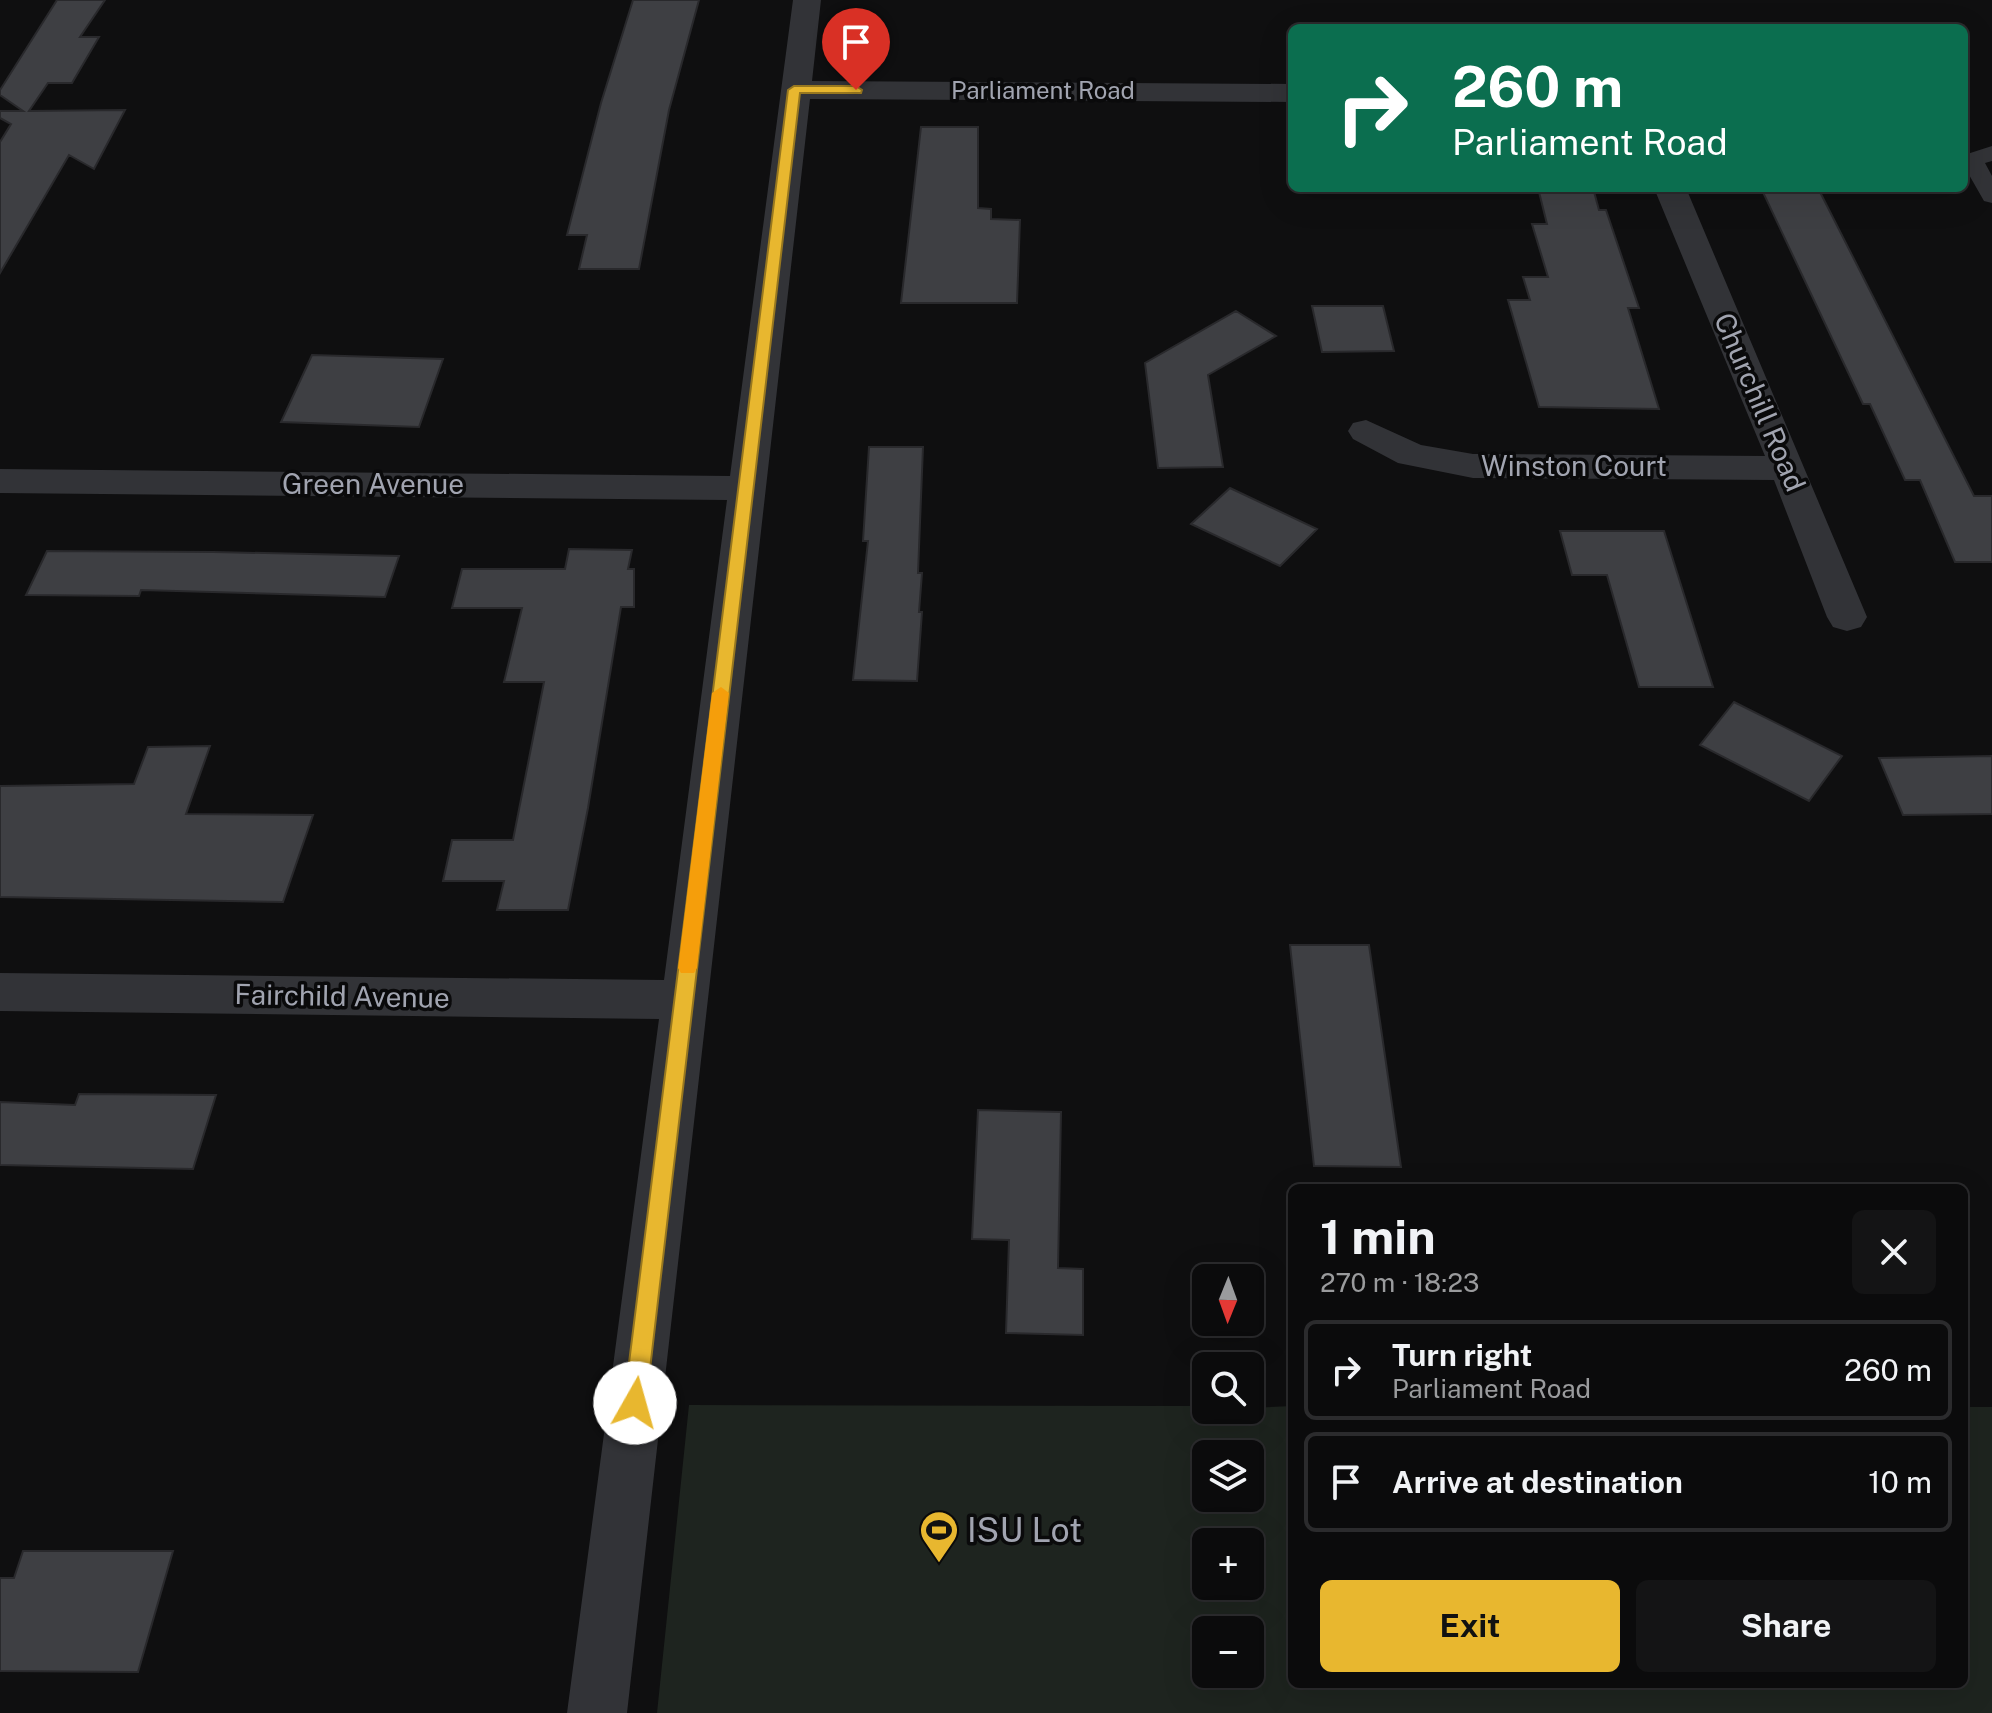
<!DOCTYPE html>
<meta charset="utf-8">
<style>
body{margin:0;font-family:"Public Sans",sans-serif;background:#141415;color:#f1f3f6;height:100vh;display:flex;flex-direction:column;font-size:30px;white-space:nowrap}
*{box-sizing:border-box;margin:0}
p{font-size:26px;color:#9a9b9d}
.icon{flex:none;width:44px;height:44px;fill:none;stroke:currentColor;stroke-width:2;stroke-linecap:round;stroke-linejoin:round}
.map{position:relative;flex:1;overflow:hidden}
.drawer{position:absolute;left:1288px;top:1184px;width:680px;height:504px;display:flex;flex-direction:column;background:#0b0b0c;border-radius:12px;box-shadow:0 8px 32px #0002,0 0 0 2px #2b2b2d}
.drawer>*{flex:none}
.hud{position:absolute;left:1288px;top:24px;width:680px;height:168px;border-radius:12px;box-shadow:0 8px 32px #0002,0 0 0 2px #2b2b2d;background:#0b6e4f;color:#fff;overflow:hidden}
.needle{width:52px;rotate:181deg}
.tools{position:absolute;left:1192px;top:1264px;display:grid;gap:16px}
.tools a{display:grid;place-items:center;width:72px;height:72px;border-radius:12px;background:#0b0b0c;box-shadow:0 8px 32px #0002,0 0 0 2px #2b2b2d;font-size:40px}
.pin{position:absolute;display:grid;place-items:center;width:68px;height:68px;color:#fff;margin:-82px -34px;border-radius:50% 50% 50% 0;rotate:-45deg;box-shadow:0 0 8px #0007}
.pin .icon{rotate:45deg}
.me{position:absolute;width:88px;margin:-44px;rotate:7deg;stroke-linejoin:round;filter:drop-shadow(0 0 6px #0008)}
.turn{display:flex;align-items:center;gap:28px;height:168px;padding:0 32px;font-size:36px}
.turn .icon{width:104px;height:104px;stroke-width:2.5}
.turn b{display:block;font-size:56px;line-height:68px}
.round{display:grid;place-items:center;flex:none;width:84px;height:84px;border-radius:12px;background:#141415}
.summary{display:flex;align-items:center;justify-content:space-between;height:136px;padding:0 32px}
h1{font-size:48px;font-weight:700;line-height:60px}
.action{display:flex;gap:16px;margin-top:auto;padding:16px 32px}
.action a{flex:1;height:92px;border-radius:12px;background:#e8b72f;color:#111;font-size:32px;font-weight:700;line-height:92px;text-align:center}
.action a+a{background:#141415;color:#f1f3f6}
ul{padding:0;list-style:none}
li{display:flex;align-items:center;gap:24px;height:100px;margin:0 16px 12px;padding:0 16px;border:4px solid #2b2b2d;border-radius:12px}
li div{flex:1}
li b{display:block;font-size:30px}
li em{font-style:normal}
.map>svg:first-child{display:block}
</style>
<div class="map">
<svg width="1992" height="1713" viewBox="0 0 1992 1713">
<rect width="100%" height="100%" fill="#0f0f10"/>
<path fill="#1e241f" fill-rule="evenodd" d="M 689,1405 L 1206,1406 L 1206,1410 L 1292,1406 L 1292,1684 L 1964,1684 L 1964,1407 L 1992,1407 L 1992,1713 L 657,1713 ZM 1206,1454 L 1250,1454 L 1250,1498 L 1206,1498 ZM 1206,1542 L 1250,1542 L 1250,1586 L 1206,1586 ZM 1206,1630 L 1250,1630 L 1250,1674 L 1206,1674 Z"/>
<path fill="#3e3f43" stroke="#29292c" stroke-width="2" d="M 57,0 L 105,0 L 80,37 L 99,37 L 72,83 L 48,83 L 29,111 L 125,110 L 94,169 L 69,155 L 0,273 L 0,142 L 11,124 L 0,118 L 0,111 L 23,111 L 0,95 L 0,90 Z
M 633,0 L 699,0 L 669,110 L 639,269 L 579,269 L 587,235 L 567,235 L 601,103 Z
M 921,127 L 978,127 L 978,208 L 991,209 L 991,219 L 1020,220 L 1017,303 L 901,303 Z
M 1538,188 L 1593,188 L 1599,210 L 1606,210 L 1639,308 L 1628,308 L 1659,409 L 1539,407 L 1508,300 L 1530,300 L 1523,277 L 1548,277 L 1532,224 L 1547,224 Z
M 1761,188 L 1818,188 L 1974,496 L 1992,496 L 1992,562 L 1955,562 L 1920,480 L 1905,480 L 1870,404 L 1863,404 Z
M 1312,306 L 1383,306 L 1394,351 L 1322,352 Z
M 1236,311 L 1276,336 L 1208,375 L 1223,467 L 1158,468 L 1145,363 Z
M 312,355 L 443,359 L 419,427 L 281,422 Z
M 869,447 L 923,447 L 918,573 L 922,573 L 919,612 L 922,612 L 917,681 L 853,680 L 868,541 L 863,541 Z
M 1230,488 L 1317,529 L 1280,566 L 1191,524 Z
M 1560,531 L 1664,531 L 1713,687 L 1639,687 L 1607,575 L 1572,575 Z
M 569,549 L 632,550 L 628,569 L 634,569 L 634,607 L 621,607 L 588,808 L 568,910 L 497,910 L 504,881 L 443,881 L 452,840 L 513,840 L 544,682 L 504,682 L 522,608 L 452,608 L 462,569 L 565,569 Z
M 47,551 L 214,552 L 399,556 L 385,597 L 141,590 L 139,596 L 26,595 Z
M 1734,702 L 1842,756 L 1809,801 L 1700,745 Z
M 210,746 L 186,814 L 313,815 L 283,902 L 0,897 L 0,786 L 134,784 L 148,747 Z
M 1992,756 L 1992,814 L 1903,815 L 1879,758 Z
M 1290,945 L 1369,945 L 1401,1167 L 1314,1166 Z
M 79,1094 L 216,1095 L 193,1169 L 0,1165 L 0,1102 L 75,1105 Z
M 978,1110 L 1061,1112 L 1058,1268 L 1083,1269 L 1083,1335 L 1006,1333 L 1009,1240 L 972,1239 Z
M 23,1551 L 173,1551 L 138,1672 L 0,1671 L 0,1578 L 14,1578 Z"/>
<g fill="none" stroke-linecap="round" stroke-linejoin="round">
<path fill="#323337" fill-rule="evenodd" d="M 1992,146 L 1992,161 L 1985,163 L 1992,176 L 1992,203 L 1984,201 L 1964,166 L 1964,155 Z"/>
<path fill="#323337" fill-rule="evenodd" d="M 793,0 L 821,0 L 812,81 L 1292,84 L 1292,102 L 810,99 L 627,1713 L 567,1713 L 659,1019 L 0,1011 L 0,973 L 664,980 L 727,500 L 0,493 L 0,469 L 730,476 Z
M 1654,188 L 1686,188 L 1867,617 L 1861,627 L 1847,631 L 1833,627 L 1827,617 L 1774,480 L 1473,478 L 1398,463 L 1353,439 L 1348,431 L 1353,423 L 1366,420 L 1421,445 L 1473,454 L 1765,456 Z"/>
</g>
<path fill="#e8b72f" stroke="#97771f" stroke-width="2" d="M 856,86 L 862,90 L 861,93 L 800,93 L 646,1403 L 643,1411 L 635,1414 L 627,1411 L 624,1403 L 788,90 L 794,86 Z"/>
<path fill="#f59e0b" d="M 721,687 L 729,693 L 697,968 L 694,973 L 681,973 L 678,968 L 712,693 Z"/>
<defs>
<g id="stadium-pin" transform="scale(2)"><path d="M0 17L-7.5 6A9.5 9.5 0 1 1 7.5 6Z" fill="#e8b72f" stroke="#0a0a0b"/><path d="M0-5a6.5 5 0 1 0 0 10a6.5 5 0 1 0 0-10ZM-3.5-1.8h7v3.6h-7Z" fill="#111"/></g>
</defs>
<g fill-rule="evenodd">
<use href="#stadium-pin" x="939" y="1530"/>
</g>
<g text-anchor="middle" stroke-width="7" stroke-linejoin="round" paint-order="stroke">
<g font-size="24" fill="#a1a4b0" stroke="#0a0a0b">
<text x="1043" y="99">Parliament Road</text>
</g>
<g font-size="28" fill="#a1a4b0" stroke="#0a0a0b">
<text transform="translate(1760 402) rotate(67)" y="10">Churchill Road</text>
<text x="1574" y="476">Winston Court</text>
<text x="373" y="494">Green Avenue</text>
<text transform="translate(342 996) rotate(1)" y="10">Fairchild Avenue</text>
</g>
<g font-size="34" fill="#a1a4b0" stroke="#0a0a0b" text-anchor="start">
<text x="967" y="1542">ISU Lot</text>
</g>
</g>
</svg>
<div class="tools">
<a><svg class="needle" viewBox="-14 -14 28 28"><path d="M0-13l5 13h-10z" fill="#e53935"/><path d="M0 13l5-13h-10z" fill="#9a9b9d"/></svg></a>
<a><svg class="icon" aria-label="search" viewBox="0 0 24 24"><circle cx="10" cy="10" r="6"/><path d="M15 15l6 6"/></svg></a>
<a><svg class="icon" aria-label="layers" viewBox="0 0 24 24"><path d="M12 4l9 5-9 5-9-5zM3 14l9 5 9-5"/></svg></a>
<a>+</a>
<a>−</a>
</div>
<div class="pin" style="left:856px;top:90px;background:#d93025"><svg class="icon" aria-label="arrive" viewBox="0 0 24 24"><path d="M6 21V4h12l-3 4 3 4H6"/></svg></div>
<svg class="me" style="left:635px;top:1403px" viewBox="-20 -20 40 40"><circle r="19" fill="#fff"/><path d="M0-13L10 11 0 6-10 11z" fill="#e8b72f"/></svg>
<div class="hud">
<div class="turn"><svg class="icon" aria-label="right" viewBox="0 0 24 24"><path d="M7 20v-9h11M14 6l5 5-5 5"/></svg><div><b>260 m</b>Parliament Road</div></div>
</div>
<section class="drawer">
<div class="summary"><div><h1>1 min</h1><p>270 m · 18:23</p></div><a class="round"><svg class="icon" aria-label="close" viewBox="0 0 24 24"><path d="M6 6l12 12M18 6L6 18"/></svg></a></div>
<ul>
<li><svg class="icon" aria-label="right" viewBox="0 0 24 24"><path d="M7 20v-9h11M14 6l5 5-5 5"/></svg><div><b>Turn right</b><p>Parliament Road</p></div><em>260 m</em></li>
<li><svg class="icon" aria-label="arrive" viewBox="0 0 24 24"><path d="M6 21V4h12l-3 4 3 4H6"/></svg><div><b>Arrive at destination</b></div><em>10 m</em></li>
</ul>
<div class="action"><a>Exit</a><a>Share</a></div>
</section>
</div>
